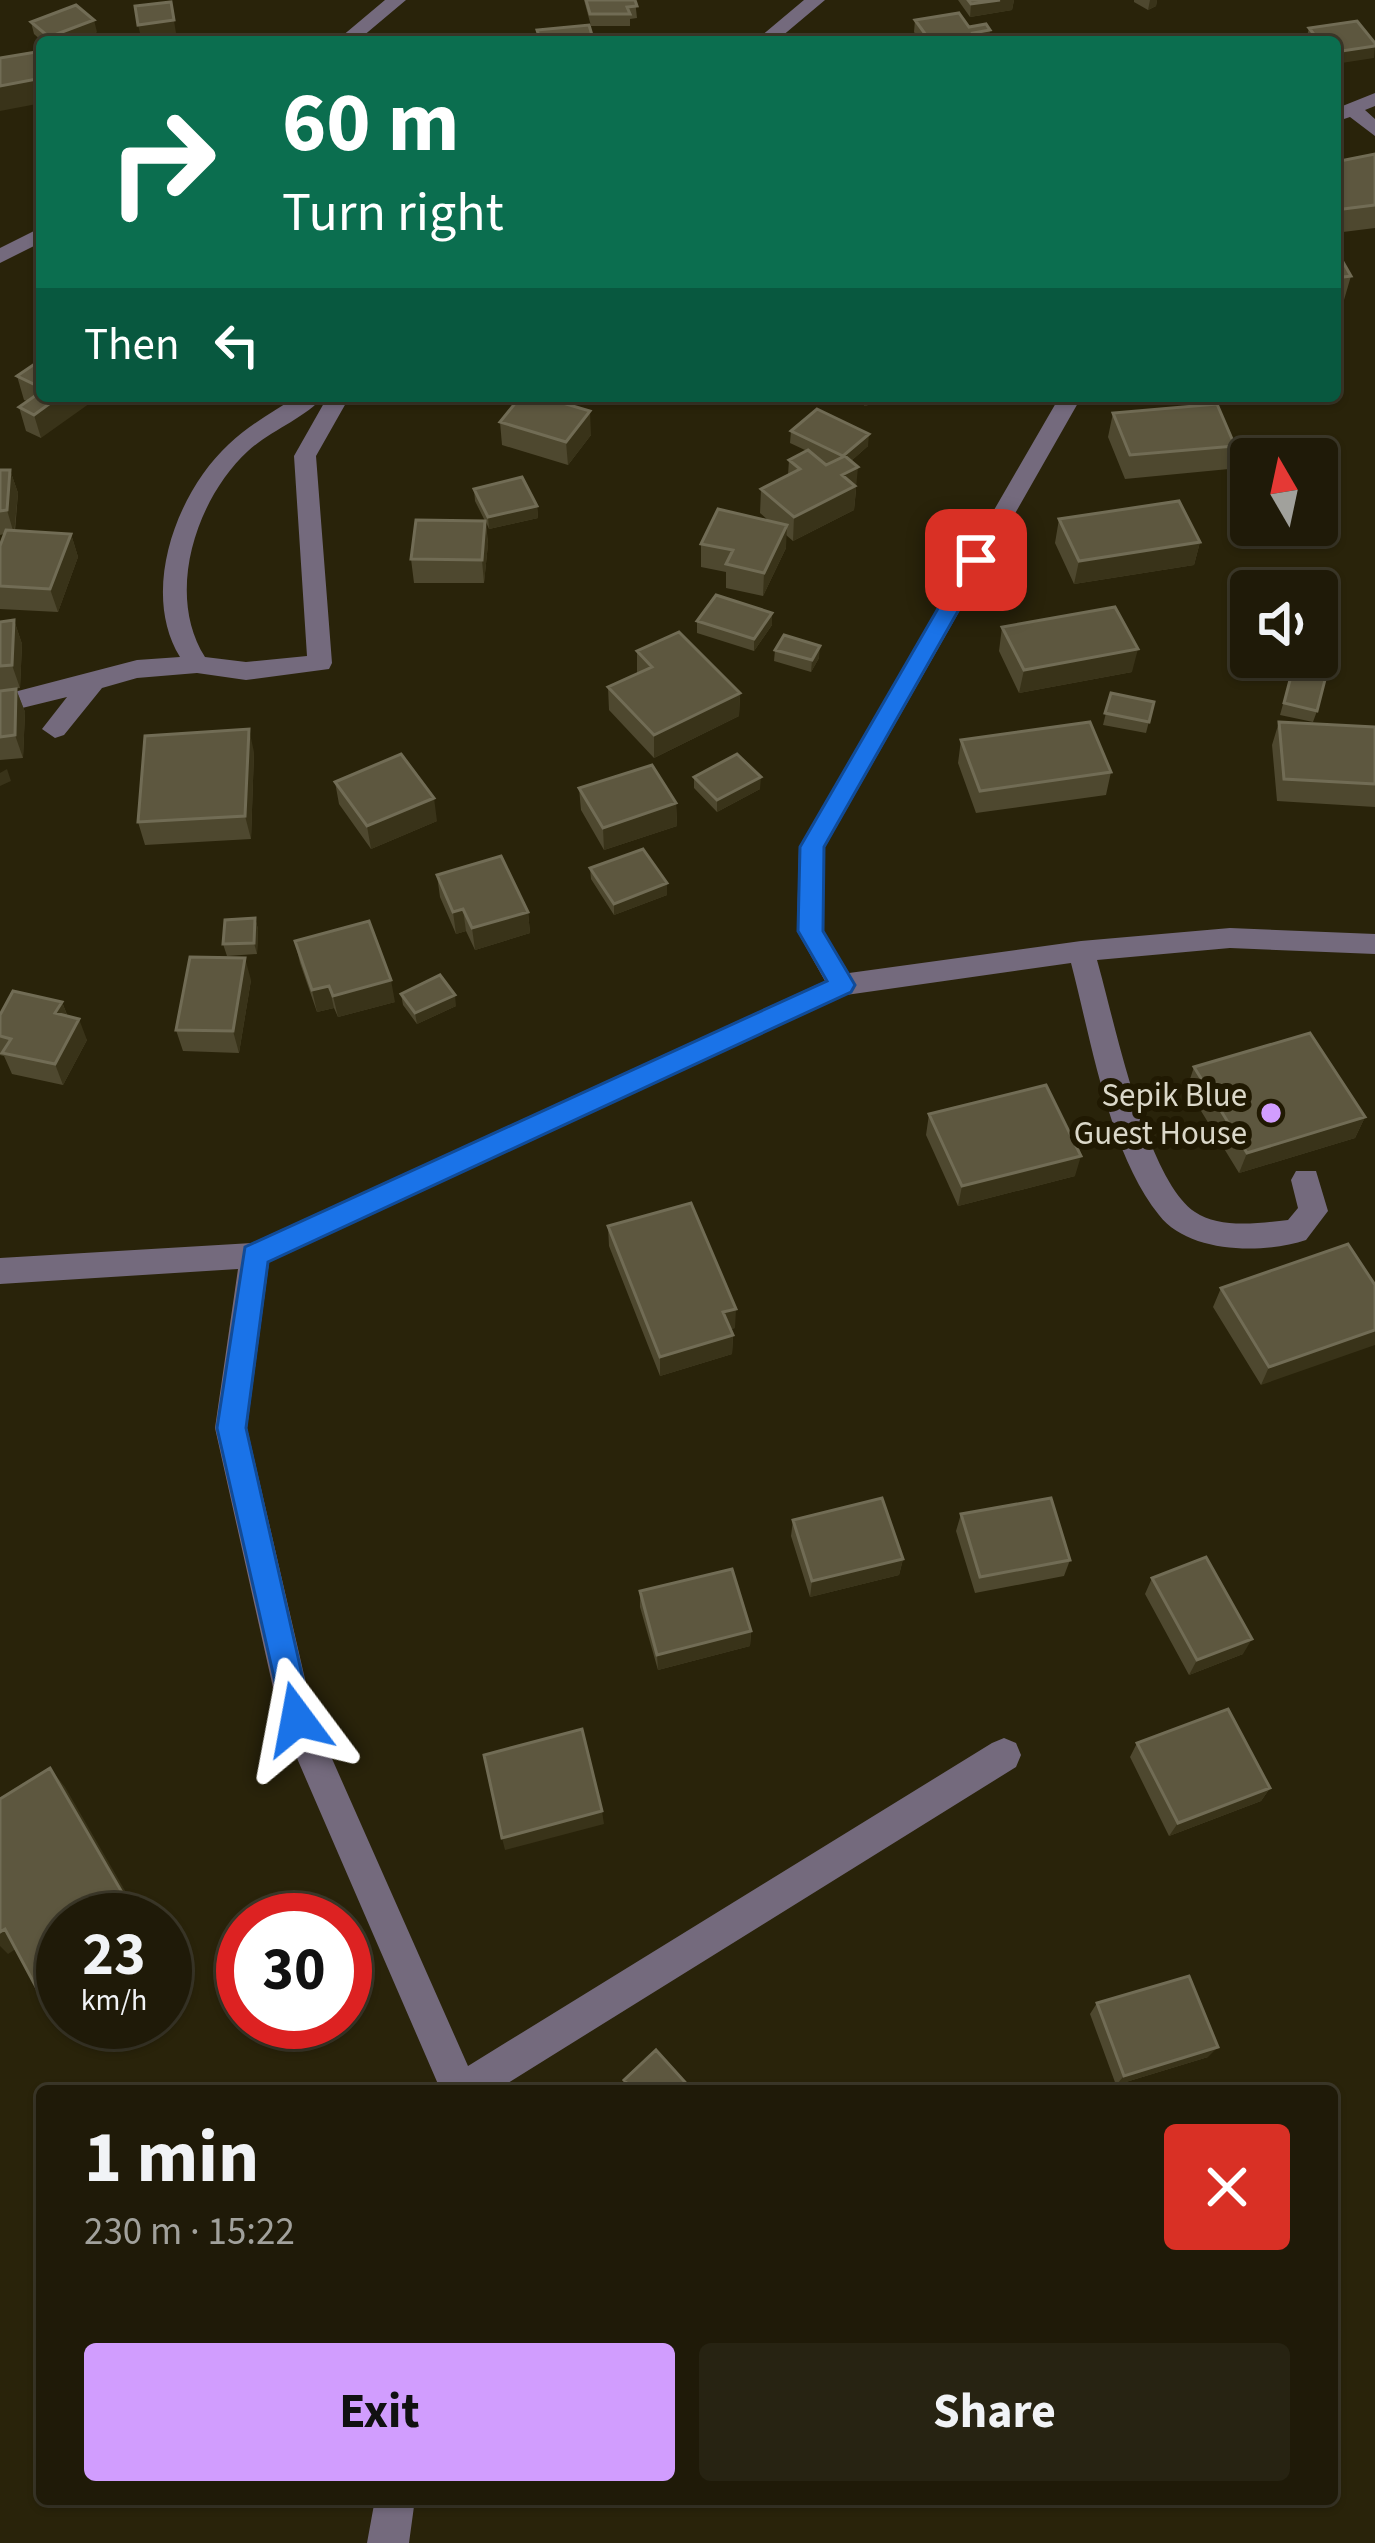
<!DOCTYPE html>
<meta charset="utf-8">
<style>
body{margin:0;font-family:"Source Sans 3",sans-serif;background:#272312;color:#f1f3f6;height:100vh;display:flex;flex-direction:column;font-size:45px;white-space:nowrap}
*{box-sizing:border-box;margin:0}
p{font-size:39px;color:#a1a19c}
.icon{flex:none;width:66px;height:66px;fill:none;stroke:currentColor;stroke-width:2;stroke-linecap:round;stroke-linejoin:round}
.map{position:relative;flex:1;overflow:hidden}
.sheet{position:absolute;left:36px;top:2085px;width:1302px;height:420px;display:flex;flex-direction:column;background:#1f1a08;border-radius:12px;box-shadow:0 3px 9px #0004,0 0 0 3px #3c3829}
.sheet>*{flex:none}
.hud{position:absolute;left:36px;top:36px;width:1305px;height:366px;border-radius:12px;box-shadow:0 3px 9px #0004,0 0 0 3px #3c3829;background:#0b6e4f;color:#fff;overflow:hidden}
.needle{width:78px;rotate:351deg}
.fabs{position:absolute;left:1230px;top:438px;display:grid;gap:24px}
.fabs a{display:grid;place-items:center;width:108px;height:108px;border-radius:12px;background:#1f1a08;box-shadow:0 3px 9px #0004,0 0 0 3px #3c3829;font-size:60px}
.speed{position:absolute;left:36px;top:1893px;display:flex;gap:24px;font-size:60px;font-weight:700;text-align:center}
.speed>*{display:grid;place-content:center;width:156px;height:156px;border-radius:50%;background:#1f1a08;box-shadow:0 3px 9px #0004,0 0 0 3px #3c3829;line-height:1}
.speed small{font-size:30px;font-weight:400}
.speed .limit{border:18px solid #d22;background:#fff;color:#111}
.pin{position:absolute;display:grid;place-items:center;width:102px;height:102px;color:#fff;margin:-51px;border-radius:24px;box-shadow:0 6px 18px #0006}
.me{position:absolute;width:132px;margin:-66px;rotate:347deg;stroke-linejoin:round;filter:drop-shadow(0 0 9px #0008)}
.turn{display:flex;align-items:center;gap:42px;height:252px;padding:0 48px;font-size:54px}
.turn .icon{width:156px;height:156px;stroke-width:2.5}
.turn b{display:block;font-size:84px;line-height:102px}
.then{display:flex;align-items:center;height:114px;padding:0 48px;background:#0003;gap:24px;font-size:45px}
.round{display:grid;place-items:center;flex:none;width:126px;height:126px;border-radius:12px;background:#272312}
.head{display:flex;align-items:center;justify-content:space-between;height:204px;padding:0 48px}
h1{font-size:72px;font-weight:700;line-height:90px}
.cta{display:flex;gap:24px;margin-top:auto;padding:24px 48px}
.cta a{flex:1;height:138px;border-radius:12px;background:#d19dfe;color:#111;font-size:48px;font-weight:700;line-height:138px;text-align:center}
.cta a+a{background:#272312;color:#f1f3f6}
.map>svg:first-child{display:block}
</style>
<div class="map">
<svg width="1375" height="2543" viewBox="0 0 1375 2543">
<rect width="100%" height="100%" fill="#29230a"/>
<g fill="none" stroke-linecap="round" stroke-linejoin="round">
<path fill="#746a7d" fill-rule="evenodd" d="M 385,0 L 406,0 L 356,42 L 335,42 Z
M 804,0 L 825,0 L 775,42 L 754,42 Z
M 1375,93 L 1375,106 L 1365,110 L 1375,119 L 1375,136 L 1350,117 L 1335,122 L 1335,109 Z
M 42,227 L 42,242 L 0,263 L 0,248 Z
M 298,396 L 324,396 C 304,419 271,430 248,451 C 196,499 165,594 205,657 L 246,662 L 307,656 L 294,456 L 328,396 L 350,396 L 316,456 L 332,663 L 329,669 L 246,680 L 197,673 L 137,678 L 102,688 L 64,735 L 55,738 L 42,729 L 67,697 L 18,709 L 9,706 L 6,700 L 18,691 L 137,660 L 180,657 C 140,592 176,493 229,444 C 249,425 274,411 298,396 Z
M 1060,396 L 1082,396 L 825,847 L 823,930 L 849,973 L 1081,941 L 1230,928 L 1375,934 L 1375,954 L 1230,948 L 1097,960 C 1114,1019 1146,1179 1195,1212 C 1219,1229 1260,1223 1288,1220 L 1298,1208 L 1291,1180 L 1296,1171 L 1316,1171 L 1328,1211 L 1306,1240 C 1264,1254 1189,1254 1159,1215 C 1109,1153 1091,1039 1071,963 L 846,995 L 269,1262 L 247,1428 L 314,1718 L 468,2066 L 992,1743 L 1004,1738 L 1016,1743 L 1021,1755 L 1016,1767 L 495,2091 L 441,2091 L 280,1719 L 215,1428 L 238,1269 L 0,1284 L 0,1258 L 252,1243 L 825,981 L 797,931 L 799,847 Z
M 375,2499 L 415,2499 L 409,2543 L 367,2543 Z"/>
</g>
<path fill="#4e482f" d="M 584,0 L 635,0 L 637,18 L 630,19 L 630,26 L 591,26 Z
M 958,0 L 1014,0 L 1012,10 L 970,17 Z
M 1134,0 L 1157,0 L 1156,6 L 1148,10 L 1134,2 Z
M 915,20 L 969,27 L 989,42 L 921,42 L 914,32 Z
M 31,22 L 97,32 L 72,42 L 43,42 L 34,34 Z
M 1309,28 L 1374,58 L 1335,42 L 1308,42 L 1306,40 Z
M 1375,154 L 1375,228 L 1335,233 L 1335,162 Z
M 1335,248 L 1351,276 L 1344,300 L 1335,301 Z
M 42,359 L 42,396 L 41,438 L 26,431 L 19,407 L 27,401 L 24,400 L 17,376 Z
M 521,396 L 582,396 L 554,400 L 591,435 L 568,465 L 502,445 L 500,422 Z
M 839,396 L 895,396 L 865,406 L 860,401 L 847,405 Z
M 1113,413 L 1235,446 L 1229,469 L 1125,479 L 1108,437 Z
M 791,431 L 868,446 L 851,461 L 856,490 L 854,510 L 793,541 L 786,535 L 786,548 L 763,596 L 726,588 L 726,572 L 701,567 L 701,544 L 769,521 L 760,513 L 761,489 L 788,475 L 789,460 L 807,451 L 790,443 Z
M 0,470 L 10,470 L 18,493 L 15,531 L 71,534 L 78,557 L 58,612 L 0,609 L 0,546 L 4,534 L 0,535 Z
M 474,489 L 537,506 L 538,518 L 489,529 L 486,522 L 488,544 L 484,583 L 414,583 L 411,559 L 485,521 L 475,501 Z
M 1059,519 L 1200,542 L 1194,565 L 1074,584 L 1055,543 Z
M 772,613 L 772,625 L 754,651 L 697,633 L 697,621 Z
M 14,620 L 22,644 L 20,688 L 0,690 L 0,622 Z
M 1002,627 L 1132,672 L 1019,693 L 999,651 Z
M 775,650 L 819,658 L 811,672 L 774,661 Z
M 637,651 L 740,693 L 739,716 L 654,758 L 609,710 L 608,687 L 637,674 Z
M 1296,657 L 1317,711 L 1313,722 L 1280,715 Z
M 16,689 L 25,712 L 23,758 L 0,760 L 0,691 Z
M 1111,693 L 1154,702 L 1146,733 L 1103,725 Z
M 1279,722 L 1375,727 L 1375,807 L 1277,801 L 1272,745 Z
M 961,740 L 1111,772 L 1106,795 L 976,813 L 958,763 Z
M 254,752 L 251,839 L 145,845 L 138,822 Z
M 694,777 L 760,789 L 717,812 L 694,788 Z
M 335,782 L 437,821 L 371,849 L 339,804 Z
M 579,788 L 676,803 L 677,826 L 604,850 L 581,810 Z
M 590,868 L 667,895 L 614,915 L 591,879 Z
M 437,875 L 528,912 L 530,933 L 475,950 L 466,931 L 456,934 L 440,897 Z
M 255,918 L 258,929 L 257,954 L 227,956 L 223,944 Z
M 295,941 L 395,1002 L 338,1017 L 334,1008 L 317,1012 L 300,963 Z
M 251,980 L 239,1053 L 183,1051 L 176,1030 Z
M 401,994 L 456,1006 L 417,1024 L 403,1005 Z
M 62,1002 L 68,1017 L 87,1040 L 63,1085 L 12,1074 L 4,1056 L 0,1055 L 0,1015 Z
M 1194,1067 L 1365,1117 L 1355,1138 L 1239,1173 L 1187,1088 Z
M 929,1114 L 1075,1176 L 958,1206 L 926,1135 Z
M 608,1226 L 735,1328 L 730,1329 L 733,1335 L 732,1354 L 660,1376 L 609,1246 Z
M 1375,1285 L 1261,1385 L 1213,1307 L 1221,1288 Z
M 961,1514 L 1070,1560 L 1064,1576 L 975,1593 L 956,1531 Z
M 793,1520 L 903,1559 L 899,1575 L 810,1597 L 791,1536 Z
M 1152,1578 L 1243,1654 L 1189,1675 L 1145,1594 Z
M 640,1591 L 751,1631 L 750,1646 L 658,1670 L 640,1607 Z
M 1137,1743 L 1270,1788 L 1261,1801 L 1169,1836 L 1130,1757 Z
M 1097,2003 L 1208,2057 L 1116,2085 L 1090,2014 Z"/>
<path fill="#393319" d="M 1000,0 L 1014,0 L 1012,10 L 970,17 L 971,4 Z
M 1150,0 L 1157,0 L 1156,6 L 1148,10 Z
M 171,2 L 176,33 L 141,37 L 138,25 Z
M 94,20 L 97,32 L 72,42 L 50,42 L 49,37 Z
M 990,30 L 989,42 L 972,42 L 973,33 Z
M 1375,46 L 1374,58 L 1335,64 L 1335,52 Z
M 42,78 L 42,103 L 0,111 L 0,86 Z
M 60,396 L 100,396 L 41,438 L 34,415 Z
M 533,396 L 582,396 L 534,403 Z
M 848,396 L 861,396 L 860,401 L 847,405 Z
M 866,396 L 895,396 L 865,406 Z
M 590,411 L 591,435 L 568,465 L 566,442 Z
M 869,434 L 868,446 L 842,469 L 843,456 Z
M 858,467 L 854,510 L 793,541 L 794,517 L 842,475 Z
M 10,470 L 18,493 L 14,534 L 7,510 Z
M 537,506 L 538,518 L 489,529 L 488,517 Z
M 485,521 L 488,544 L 484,583 L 482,560 Z
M 787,525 L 786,548 L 763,596 L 764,573 Z
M 71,534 L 78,557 L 58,612 L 50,589 Z
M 1200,542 L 1194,565 L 1074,584 L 1079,561 Z
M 772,613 L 772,625 L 754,651 L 754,639 Z
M 14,620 L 22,644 L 20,688 L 12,665 Z
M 820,646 L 819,658 L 811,672 L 812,660 Z
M 1138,649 L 1132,672 L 1019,693 L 1024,670 Z
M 16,689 L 25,712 L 23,758 L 15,735 Z
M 740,693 L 739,716 L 654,758 L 654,735 Z
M 249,729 L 254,752 L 251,839 L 245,816 Z
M 7,769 L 11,781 L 0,786 L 0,773 Z
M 761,777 L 760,789 L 717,812 L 717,800 Z
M 434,798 L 437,821 L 371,849 L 367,826 Z
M 676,803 L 677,826 L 604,850 L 603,828 Z
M 667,883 L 667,895 L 614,915 L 614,904 Z
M 463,909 L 466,931 L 456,934 L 453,912 Z
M 528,912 L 530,933 L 475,950 L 472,928 Z
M 255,918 L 258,929 L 257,954 L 254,943 Z
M 245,958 L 251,980 L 239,1053 L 233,1031 Z
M 391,980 L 395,1002 L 338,1017 L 333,996 Z
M 329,986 L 334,1008 L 317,1012 L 312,990 Z
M 455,995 L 456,1006 L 417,1024 L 415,1013 Z
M 62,1002 L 70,1023 L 55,1013 Z
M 79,1019 L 87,1040 L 63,1085 L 55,1064 Z
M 1365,1117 L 1355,1138 L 1239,1173 L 1247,1153 Z
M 1081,1156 L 1075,1176 L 958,1206 L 962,1186 Z
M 736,1309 L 735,1328 L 723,1331 L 723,1312 Z
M 1375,1330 L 1375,1345 L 1261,1385 L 1269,1367 Z
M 733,1335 L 732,1354 L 660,1376 L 660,1357 Z
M 903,1559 L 899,1575 L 810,1597 L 812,1581 Z
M 751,1631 L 750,1646 L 658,1670 L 657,1655 Z
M 1252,1639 L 1243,1654 L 1189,1675 L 1197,1660 Z
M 50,1768 L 65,1787 L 142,1920 L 138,1920 Z
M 1270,1788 L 1261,1801 L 1169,1836 L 1178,1823 Z
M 602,1811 L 604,1824 L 505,1850 L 502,1838 Z
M 5,1929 L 22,1945 L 8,1954 L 0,1946 L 0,1932 Z
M 63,1984 L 63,2009 L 58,2012 L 42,1998 Z
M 1218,2047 L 1208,2057 L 1116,2085 L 1124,2076 Z"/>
<path fill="#5d573f" stroke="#716c55" stroke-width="3" d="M 586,0 L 635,0 L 637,6 L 627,7 L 630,14 L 590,14 Z
M 968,0 L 1000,0 L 971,4 Z
M 171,2 L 174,20 L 138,25 L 135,6 Z
M 76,5 L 94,20 L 49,37 L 31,22 Z
M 959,13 L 969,27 L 986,24 L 990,30 L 973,33 L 979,41 L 931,42 L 915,20 Z
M 1357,21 L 1375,43 L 1375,46 L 1335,52 L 1335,42 L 1320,42 L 1309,28 Z
M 589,25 L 594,42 L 541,42 L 537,30 Z
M 42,51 L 42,78 L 0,86 L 0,58 Z
M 1375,154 L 1375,205 L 1335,210 L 1335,162 Z
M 1335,248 L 1351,276 L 1335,278 Z
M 42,359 L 42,388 L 17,376 Z
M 42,391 L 42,396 L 60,396 L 34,415 L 19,407 Z
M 521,396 L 539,396 L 590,411 L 566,442 L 500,422 Z
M 1217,404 L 1235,446 L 1130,455 L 1113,413 Z
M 817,409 L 869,434 L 843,456 L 791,431 Z
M 808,450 L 826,465 L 845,456 L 858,467 L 842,475 L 855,486 L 794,517 L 761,489 L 800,469 L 789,460 Z
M 0,470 L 10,470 L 7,510 L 0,511 Z
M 522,477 L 537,506 L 488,517 L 474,489 Z
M 1179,501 L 1200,542 L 1079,561 L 1059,519 Z
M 718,509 L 787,525 L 764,573 L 726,564 L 733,550 L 701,544 Z
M 416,520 L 485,521 L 482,560 L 411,559 Z
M 6,530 L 71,534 L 50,589 L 0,586 L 0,546 Z
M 716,595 L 772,613 L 754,639 L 697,621 Z
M 1115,607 L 1138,649 L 1024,670 L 1002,627 Z
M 14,620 L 12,665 L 0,666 L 0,622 Z
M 679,632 L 740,693 L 654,735 L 608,687 L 652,667 L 637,651 Z
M 784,635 L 820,646 L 812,660 L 775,650 Z
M 1296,657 L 1329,664 L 1317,711 L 1284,703 Z
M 16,689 L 15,735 L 0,737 L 0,691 Z
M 1111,693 L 1154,702 L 1149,722 L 1105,713 Z
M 1090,722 L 1111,772 L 980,791 L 961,740 Z
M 1279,722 L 1375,727 L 1375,784 L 1284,779 Z
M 249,729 L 245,816 L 138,822 L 145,736 Z
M 401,754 L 434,798 L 367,826 L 335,782 Z
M 737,754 L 761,777 L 717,800 L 694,777 Z
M 652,765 L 676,803 L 603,828 L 579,788 Z
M 643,849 L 667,883 L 614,904 L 590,868 Z
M 501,856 L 528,912 L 472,928 L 463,909 L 453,912 L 437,875 Z
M 255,918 L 254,943 L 223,944 L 225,920 Z
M 369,921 L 391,980 L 333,996 L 329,986 L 312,990 L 295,941 Z
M 190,957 L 245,958 L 233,1031 L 176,1030 Z
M 440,975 L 455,995 L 415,1013 L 401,994 Z
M 13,991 L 62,1002 L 55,1013 L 79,1019 L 55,1064 L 2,1053 L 11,1039 L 0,1036 L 0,1015 Z
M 1310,1033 L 1365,1117 L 1247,1153 L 1194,1067 Z
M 1046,1085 L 1081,1156 L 962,1186 L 929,1114 Z
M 691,1203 L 736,1309 L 723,1312 L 733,1335 L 660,1357 L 608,1226 Z
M 1348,1244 L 1375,1285 L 1375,1330 L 1269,1367 L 1221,1288 Z
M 882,1498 L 903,1559 L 812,1581 L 793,1520 Z
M 1051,1498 L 1070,1560 L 980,1577 L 961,1514 Z
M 1206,1557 L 1252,1639 L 1197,1660 L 1152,1578 Z
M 732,1569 L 751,1631 L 657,1655 L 640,1591 Z
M 1228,1709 L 1270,1788 L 1178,1823 L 1137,1743 Z
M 582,1729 L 602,1811 L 502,1838 L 484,1755 Z
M 50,1768 L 138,1920 L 63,1920 L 63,1984 L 42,1998 L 5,1929 L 0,1932 L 0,1799 Z
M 1189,1976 L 1218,2047 L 1124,2076 L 1097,2003 Z
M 656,2050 L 693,2091 L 634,2091 L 624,2080 Z"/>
<path fill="#1a73e8" stroke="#114b97" stroke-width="3" d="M 976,553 L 987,560 L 824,847 L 823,931 L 855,985 L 851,992 L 268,1262 L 246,1428 L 312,1719 L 308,1730 L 297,1734 L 286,1730 L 217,1428 L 245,1247 L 827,981 L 798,931 L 800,847 L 966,560 Z"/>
<circle fill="#d19dfe" stroke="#201902" stroke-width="4.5" cx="1271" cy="1113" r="12"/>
<g text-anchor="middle" stroke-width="12" stroke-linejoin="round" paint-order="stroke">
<g font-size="33" fill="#dbd8c9" stroke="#201902" text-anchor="end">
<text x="1247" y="1106">Sepik Blue<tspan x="1247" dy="38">Guest House</tspan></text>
</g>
</g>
</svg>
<div class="fabs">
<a><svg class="needle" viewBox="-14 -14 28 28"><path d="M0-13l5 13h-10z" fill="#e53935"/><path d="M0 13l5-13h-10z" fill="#a1a19c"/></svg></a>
<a><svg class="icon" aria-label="sound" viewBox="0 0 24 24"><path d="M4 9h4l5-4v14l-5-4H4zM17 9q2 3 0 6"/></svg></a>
</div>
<div class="speed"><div>23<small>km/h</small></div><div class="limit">30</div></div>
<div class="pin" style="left:976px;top:560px;background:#d93025"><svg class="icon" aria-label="arrive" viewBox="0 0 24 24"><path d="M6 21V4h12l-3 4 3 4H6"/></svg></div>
<svg class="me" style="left:297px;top:1719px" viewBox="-20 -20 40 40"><path d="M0-17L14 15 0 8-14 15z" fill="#1a73e8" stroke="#fff" stroke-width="4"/></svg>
<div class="hud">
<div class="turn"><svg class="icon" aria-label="right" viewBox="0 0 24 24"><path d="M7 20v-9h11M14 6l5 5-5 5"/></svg><div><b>60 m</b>Turn right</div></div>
<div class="then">Then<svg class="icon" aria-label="left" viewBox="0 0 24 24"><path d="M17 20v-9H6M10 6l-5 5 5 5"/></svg></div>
</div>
<section class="sheet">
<div class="head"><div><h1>1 min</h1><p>230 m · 15:22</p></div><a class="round" style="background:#d93025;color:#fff"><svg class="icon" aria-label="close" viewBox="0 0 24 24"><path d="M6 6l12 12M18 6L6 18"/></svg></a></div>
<div class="cta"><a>Exit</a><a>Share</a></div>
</section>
</div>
